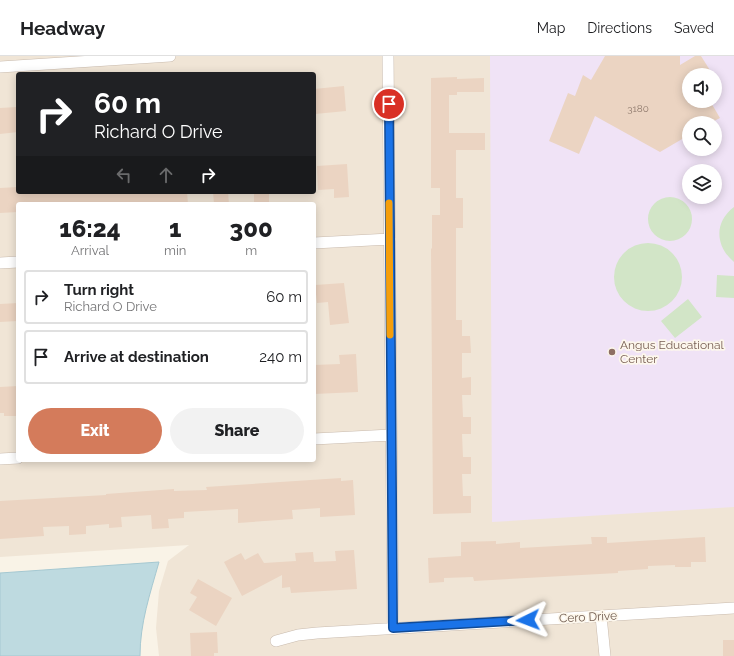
<!DOCTYPE html>
<style>
body{margin:0;font-family:Raleway,sans-serif;background:#f2f2f2;color:#202124;height:100vh;display:flex;flex-direction:column;font-size:15px;white-space:nowrap}
*{box-sizing:border-box;margin:0}
p{font-size:13px;color:#757577}
.icon{flex:none;width:22px;height:22px;fill:none;stroke:currentColor;stroke-width:2;stroke-linecap:round;stroke-linejoin:round}
.map{position:relative;flex:1;overflow:hidden}
.drawer{position:absolute;left:16px;top:146px;width:300px;height:260px;display:flex;flex-direction:column;background:#fff;border-radius:4px;box-shadow:0 2px 10px #0003}
.drawer>*{flex:none}
.banner{position:absolute;left:16px;top:16px;width:300px;height:122px;border-radius:4px;box-shadow:0 2px 10px #0003;background:#202124;color:#fff;overflow:hidden}
.tools{position:absolute;left:682px;top:12px;display:grid;gap:8px}
.tools a{display:grid;place-items:center;width:40px;height:40px;border-radius:50%;background:#fff;box-shadow:0 2px 10px #0003;font-size:20px}
.pin{position:absolute;display:grid;place-items:center;width:34px;height:34px;color:#fff;margin:-17px;border:2px solid #fff;border-radius:50%;box-shadow:0 1px 4px #0007}
.me{position:absolute;width:44px;margin:-22px;rotate:267deg;stroke-linejoin:round;filter:drop-shadow(0 0 3px #0008)}
.turn{display:flex;align-items:center;gap:14px;height:84px;padding:0 12px;font-size:18px}
.turn .icon{width:52px;height:52px;stroke-width:2.5}
.turn b{display:block;font-size:28px;line-height:34px}
.lanes{display:flex;align-items:center;height:38px;padding:0 12px;background:#0003;justify-content:center;gap:20px;direction:ltr}
.lanes .off{opacity:.35}
.eta{display:flex;justify-content:space-evenly;align-items:center;height:68px;text-align:center}
.eta b{font-size:24px;font-weight:800;line-height:28px}
.button{display:flex;gap:8px;margin-top:auto;padding:8px 12px}
.button a{flex:1;height:46px;border-radius:24px;background:#d47b5b;color:#fff;font-size:16px;font-weight:800;line-height:46px;text-align:center}
.button a+a{background:#f2f2f2;color:#202124}
ul{padding:0;list-style:none}
li{display:flex;align-items:center;gap:12px;height:54px;margin:0 8px 6px;padding:0 4px;border:2px solid #e0e0e0;border-radius:4px}
li div{flex:1}
li b{display:block;font-size:15px}
li em{font-style:normal}
header{display:flex;align-items:center;gap:24px;box-sizing:border-box;height:56px;padding:0 20px;background:#fff;border-bottom:1px solid #e0e0e0}
header strong{font-size:19px}
nav{display:flex;gap:22px;margin-inline-start:auto;font-size:14px}
.map>svg:first-child{display:block}
</style>
<header>
<strong>Headway</strong>
<nav><a>Map</a><a>Directions</a><a>Saved</a></nav>
</header>
<div class="map">
<svg width="734" height="600" viewBox="0 0 734 600">
<rect width="100%" height="100%" fill="#f9f3e7"/>
<path fill="#f0e5d6" fill-rule="evenodd" d="M 0,0 L 734,0 L 734,600 L 159,600 L 156,572 L 159,535 L 168,505 L 189,489 L 0,501 ZM 18,18 L 314,18 L 314,136 L 18,136 ZM 689,19 L 715,19 L 715,45 L 689,45 ZM 689,67 L 715,67 L 715,93 L 689,93 ZM 689,115 L 715,115 L 715,141 L 689,141 ZM 18,148 L 314,148 L 314,404 L 18,404 Z"/>
<path fill="#f0e3f6" fill-rule="evenodd" d="M 490,0 L 734,0 L 734,451 L 492,466 ZM 689,19 L 715,19 L 715,45 L 689,45 ZM 689,67 L 715,67 L 715,93 L 689,93 ZM 689,115 L 715,115 L 715,141 L 689,141 Z"/>
<path fill="#d2e5c7" d="M648 163a22 22 0 1 1 44 0a22 22 0 1 1-44 0Z
M 734,151 L 734,206 C 715,190 714,166 734,151 Z
M614 221a34 34 0 1 1 68 0a34 34 0 1 1-68 0Z
M 717,219 L 734,220 L 734,242 L 716,241 Z
M 688,243 L 702,261 L 675,282 L 661,265 Z"/>
<path fill="#bedae0" stroke="#a5c8d1" d="M 159,506 C 150,538 140,567 140,600 L 0,600 L 0,517 Z"/>
<path fill="#ebd4c2" d="M 605,0 L 680,0 L 680,9 L 695,0 L 701,0 L 713,19 L 689,19 L 689,45 L 710,45 L 720,62 L 710,67 L 689,67 L 689,79 L 660,96 L 595,60 L 579,98 L 549,85 L 568,37 L 575,40 L 583,19 L 591,24 Z
M 457,21 L 457,23 L 484,22 L 484,36 L 457,36 L 457,39 L 449,39 L 449,77 L 485,77 L 485,94 L 456,94 L 456,142 L 463,142 L 463,172 L 456,172 L 456,264 L 462,264 L 462,280 L 470,280 L 471,297 L 462,297 L 462,322 L 471,321 L 471,339 L 462,339 L 463,361 L 471,361 L 471,378 L 462,378 L 463,401 L 471,401 L 471,418 L 462,418 L 463,440 L 471,440 L 471,457 L 433,458 L 431,193 L 432,192 L 432,159 L 440,159 L 440,132 L 431,132 L 431,22 Z
M 344,30 L 346,55 L 315,58 L 314,33 Z
M 17,51 L 18,76 L 0,78 L 0,52 Z
M 347,108 L 349,141 L 334,142 L 334,133 L 318,134 L 317,110 Z
M 18,131 L 18,136 L 187,136 L 188,148 L 18,148 L 18,156 L 0,157 L 0,132 Z
M 213,136 L 228,136 L 229,148 L 214,148 Z
M 254,136 L 269,136 L 269,147 L 254,148 Z
M 344,227 L 349,267 L 330,269 L 328,246 L 317,247 L 315,229 Z
M 18,247 L 18,265 L 0,266 L 0,248 Z
M 356,298 L 358,336 L 314,338 L 314,309 L 340,308 L 339,299 Z
M 18,330 L 18,360 L 4,360 L 4,357 L 0,357 L 0,331 Z
M 341,422 L 341,425 L 353,424 L 355,459 L 320,461 L 320,452 L 292,454 L 293,463 L 238,467 L 238,453 L 184,456 L 184,462 L 168,463 L 169,472 L 152,473 L 151,459 L 121,461 L 122,471 L 109,472 L 109,468 L 86,470 L 86,478 L 69,479 L 69,470 L 43,471 L 44,480 L 0,483 L 0,445 L 106,439 L 106,438 L 174,433 L 174,435 L 207,434 L 206,431 Z
M 591,481 L 607,481 L 607,487 L 705,481 L 706,506 L 691,506 L 691,511 L 675,511 L 675,509 L 648,510 L 648,513 L 618,515 L 618,517 L 474,525 L 473,521 L 444,522 L 444,526 L 429,527 L 428,502 L 461,500 L 461,486 L 496,485 L 496,488 L 520,486 L 520,492 L 592,488 Z
M 354,494 L 357,533 L 291,537 L 290,531 L 282,532 L 282,519 L 242,540 L 224,506 L 241,497 L 245,504 L 258,497 L 264,507 L 296,505 L 295,497 L 313,496 L 314,506 L 336,505 L 335,495 Z
M 198,523 L 232,542 L 216,570 L 189,554 L 197,541 L 190,537 Z
M 217,576 L 218,597 L 214,597 L 214,600 L 191,600 L 190,577 Z
M 723,584 L 734,584 L 734,600 L 723,600 Z"/>
<g fill="none" stroke-linecap="round" stroke-linejoin="round">
<g stroke="#c9bbae" stroke-width="12">
<path id="street" d="M 388,0 L 393,572
M 0,11 L 170,0
M 314,187 L 390,183
M 0,207 L 18,206
M 314,383 L 391,379
M 0,403 L 18,402
M 601,560 L 605,600
M 276,585 L 298,579 L 317,577 L 734,552"/>
</g>
<use href="#street" stroke="#fff" stroke-width="11"/>
</g>
<g fill="none" stroke-linecap="round" stroke-linejoin="round">
<g stroke="#114b97" stroke-width="10">
<path id="route" d="M 389,48 L 393,572 L 528,564"/>
</g>
<use href="#route" stroke="#1a73e8" stroke-width="7"/>
<path stroke="#f59e0b" stroke-width="7" d="M 389,147 L 390,279"/>
</g>
<circle fill="#8d6e63" stroke="#fdf7ec" stroke-width="1.5" cx="612" cy="296" r="4"/>
<g text-anchor="middle" stroke-width="3.5" stroke-linejoin="round" paint-order="stroke">
<g font-size="10" fill="#8e796c">
<text x="638" y="56">3180</text>
</g>
<g font-size="12" fill="#785e54" stroke="#fdf7ec" text-anchor="start">
<text x="620" y="293">Angus Educational<tspan x="620" dy="14">Center</tspan></text>
</g>
<g font-size="12" fill="#6f5b4f" stroke="#fdf7ec">
<text transform="translate(588 561) rotate(-3)" y="4">Cero Drive</text>
</g>
</g>
</svg>
<div class="tools">
<a><svg class="icon" aria-label="sound" viewBox="0 0 24 24"><path d="M4 9h4l5-4v14l-5-4H4zM17 9q2 3 0 6"/></svg></a>
<a><svg class="icon" aria-label="search" viewBox="0 0 24 24"><circle cx="10" cy="10" r="6"/><path d="M15 15l6 6"/></svg></a>
<a><svg class="icon" aria-label="layers" viewBox="0 0 24 24"><path d="M12 4l9 5-9 5-9-5zM3 14l9 5 9-5"/></svg></a>
</div>
<div class="pin" style="left:389px;top:48px;background:#d93025"><svg class="icon" aria-label="arrive" viewBox="0 0 24 24"><path d="M6 21V4h12l-3 4 3 4H6"/></svg></div>
<svg class="me" style="left:528px;top:564px" viewBox="-20 -20 40 40"><path d="M0-17L14 15 0 8-14 15z" fill="#1a73e8" stroke="#fff" stroke-width="4"/></svg>
<div class="banner">
<div class="turn"><svg class="icon" aria-label="right" viewBox="0 0 24 24"><path d="M7 20v-9h11M14 6l5 5-5 5"/></svg><div><b>60 m</b>Richard O Drive</div></div>
<div class="lanes"><svg class="icon off" aria-label="left" viewBox="0 0 24 24"><path d="M17 20v-9H6M10 6l-5 5 5 5"/></svg><svg class="icon off" aria-label="ahead" viewBox="0 0 24 24"><path d="M12 20V5M6 11l6-6 6 6"/></svg><svg class="icon" aria-label="right" viewBox="0 0 24 24"><path d="M7 20v-9h11M14 6l5 5-5 5"/></svg></div>
</div>
<section class="drawer">
<div class="eta">
<div><b>16:24</b><p>Arrival</p></div>
<div><b>1</b><p>min</p></div>
<div><b>300</b><p>m</p></div>
</div>
<ul>
<li><svg class="icon" aria-label="right" viewBox="0 0 24 24"><path d="M7 20v-9h11M14 6l5 5-5 5"/></svg><div><b>Turn right</b><p>Richard O Drive</p></div><em>60 m</em></li>
<li><svg class="icon" aria-label="arrive" viewBox="0 0 24 24"><path d="M6 21V4h12l-3 4 3 4H6"/></svg><div><b>Arrive at destination</b></div><em>240 m</em></li>
</ul>
<div class="button"><a>Exit</a><a>Share</a></div>
</section>
</div>
